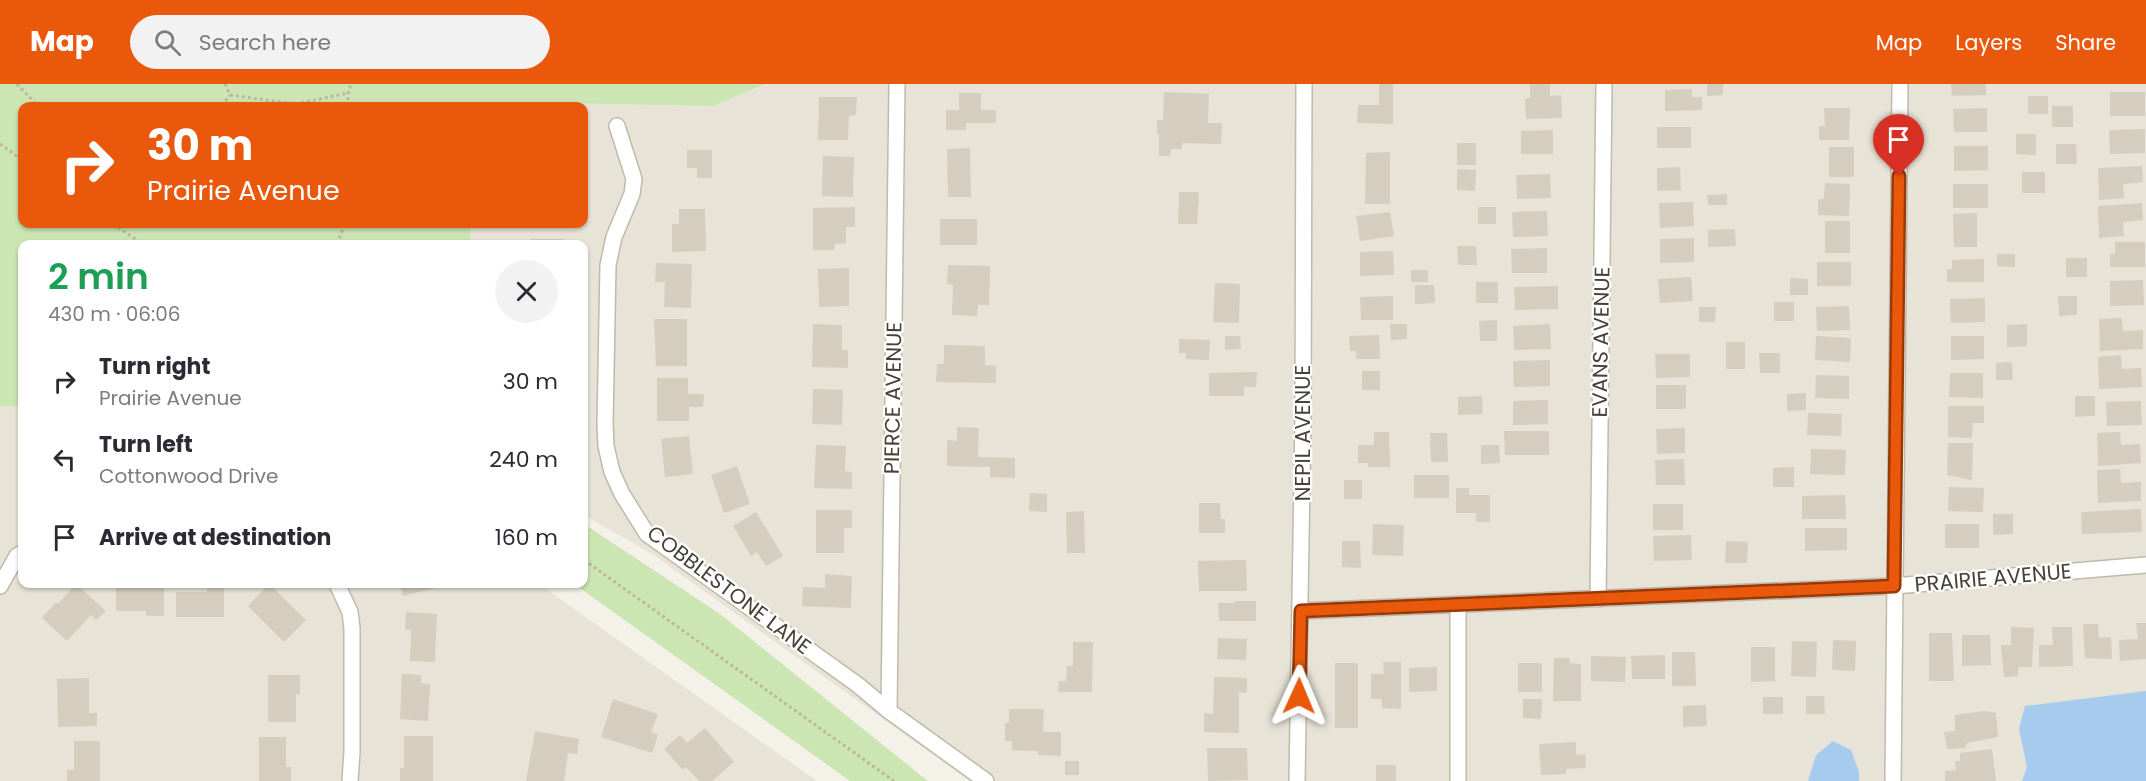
<!DOCTYPE html>
<meta charset="utf-8">
<style>
body{margin:0;font-family:Poppins,sans-serif;background:#f2f2f3;color:#2b2b33;height:100vh;display:flex;flex-direction:column;font-size:22px;white-space:nowrap}
*{box-sizing:border-box;margin:0}
p{font-size:20px;color:#7c7c81}
.icon{flex:none;width:33px;height:33px;fill:none;stroke:currentColor;stroke-width:2;stroke-linecap:round;stroke-linejoin:round}
.map{position:relative;flex:1;overflow:hidden}
.details{position:absolute;left:18px;top:156px;width:570px;height:348px;display:flex;flex-direction:column;background:#fff;border-radius:12px;box-shadow:0 2px 4px #0004}
.details>*{flex:none}
.top-card{position:absolute;left:18px;top:18px;width:570px;height:126px;border-radius:12px;box-shadow:0 2px 4px #0004;background:#ea580c;color:#fff;overflow:hidden}
.pin{position:absolute;display:grid;place-items:center;width:51px;height:51px;color:#fff;margin:-62px -26px;border-radius:50% 50% 50% 0;rotate:-45deg;box-shadow:0 0 6px #0007}
.pin .icon{rotate:45deg}
.me{position:absolute;width:66px;margin:-33px;rotate:1deg;stroke-linejoin:round;filter:drop-shadow(0 0 4px #0008)}
.turn{display:flex;align-items:center;gap:21px;height:126px;padding:0 30px;font-size:27px}
.turn .icon{width:78px;height:78px;stroke-width:2.5}
.turn b{display:block;font-size:42px;line-height:51px}
.round{display:grid;place-items:center;flex:none;width:63px;height:63px;border-radius:32px;background:#f2f2f3}
.headline{display:flex;align-items:center;justify-content:space-between;height:102px;padding:0 30px}
h1{font-size:36px;font-weight:600;line-height:45px;color:#1e9e55}
ul{padding:0;list-style:none}
li{display:flex;align-items:center;gap:18px;height:78px;padding:0 30px}
li div{flex:1}
li b{display:block;font-size:22px}
li em{font-style:normal}
header{display:flex;align-items:center;gap:36px;box-sizing:border-box;height:84px;padding:0 30px;background:#ea580c;color:#fff}
header strong{font-size:28px}
nav{display:flex;gap:33px;margin-inline-start:auto;font-size:21px}
.search{width:420px;height:54px;background:#f2f2f3;display:flex;align-items:center;gap:15px;box-sizing:border-box;padding:0 21px;border-radius:33px;color:#7c7c81;font-size:22px}
.map>svg:first-child{display:block}
</style>
<header>
<strong>Map</strong>
<div class="search"><svg class="icon" aria-label="search" viewBox="0 0 24 24"><circle cx="10" cy="10" r="6"/><path d="M15 15l6 6"/></svg>Search here</div>
<nav><a>Map</a><a>Layers</a><a>Share</a></nav>
</header>
<div class="map">
<svg width="2146" height="697" viewBox="0 0 2146 697">
<rect width="100%" height="100%" fill="#f4f1e9"/>
<path fill="#e7e3d7" d="M 767,0 L 2146,0 L 2146,697 L 970,697 L 652,470 L 584,431 L 584,160 L 471,160 L 470,140 L 584,140 L 584,22 L 499,22 L 501,18 L 712,22 Z
M 0,322 L 22,322 L 22,500 L 539,500 L 817,697 L 0,697 Z"/>
<path fill="#cbe6b3" d="M 0,0 L 766,0 L 713,22 L 501,18 L 499,22 L 22,22 L 22,140 L 470,140 L 471,160 L 22,160 L 22,322 L 0,322 Z
M 584,440 L 720,530 L 928,697 L 850,697 L 574,500 L 584,500 Z"/>
<path fill="#a7cbee" d="M 2146,607 L 2146,697 L 2022,697 L 2027,683 L 2019,645 L 2025,622 Z
M 1833,657 L 1851,666 L 1859,688 L 1859,697 L 1808,697 L 1816,671 Z"/>
<path fill="#d5cebe" d="M 1379,0 L 1393,0 L 1393,40 L 1357,39 L 1358,21 L 1379,21 Z
M 1530,0 L 1550,0 L 1550,12 L 1561,11 L 1562,34 L 1526,35 L 1525,15 L 1530,14 Z
M 1707,0 L 1723,0 L 1723,11 L 1707,12 Z
M 1951,0 L 1986,0 L 1986,11 L 1952,12 Z
M 1692,5 L 1692,13 L 1702,13 L 1702,26 L 1665,27 L 1665,6 Z
M 1164,8 L 1209,10 L 1208,39 L 1222,39 L 1221,60 L 1182,59 L 1182,65 L 1171,65 L 1170,72 L 1159,72 L 1159,50 L 1157,50 L 1157,36 L 1163,36 Z
M 2110,8 L 2145,8 L 2145,32 L 2110,32 Z
M 959,9 L 981,9 L 981,26 L 996,26 L 996,39 L 966,39 L 966,46 L 946,46 L 946,26 L 959,26 Z
M 2028,12 L 2048,12 L 2048,30 L 2028,30 Z
M 819,13 L 857,13 L 856,31 L 849,32 L 848,56 L 818,56 Z
M 2052,22 L 2073,22 L 2073,43 L 2052,43 Z
M 1824,24 L 1850,24 L 1849,56 L 1819,56 L 1819,42 L 1825,42 Z
M 1987,24 L 1987,48 L 1954,48 L 1953,25 Z
M 1657,43 L 1691,43 L 1691,64 L 1657,64 Z
M 2145,45 L 2145,69 L 2110,70 L 2109,46 Z
M 1553,46 L 1553,70 L 1521,70 L 1521,47 Z
M 2016,50 L 2036,50 L 2036,71 L 2016,70 Z
M 1457,59 L 1476,59 L 1476,81 L 1457,81 Z
M 2056,60 L 2076,60 L 2077,80 L 2056,80 Z
M 1954,62 L 1988,62 L 1988,86 L 1954,87 Z
M 1829,63 L 1854,63 L 1854,93 L 1829,93 Z
M 970,64 L 971,113 L 948,113 L 947,65 Z
M 687,66 L 712,66 L 712,94 L 697,94 L 697,84 L 687,84 Z
M 1390,68 L 1390,120 L 1365,120 L 1366,69 Z
M 823,72 L 854,73 L 853,113 L 822,112 Z
M 2142,82 L 2143,98 L 2123,100 L 2124,114 L 2099,116 L 2098,84 Z
M 1680,83 L 1681,106 L 1657,107 L 1657,84 Z
M 1457,85 L 1476,86 L 1475,107 L 1457,106 Z
M 2022,88 L 2045,88 L 2045,109 L 2022,109 Z
M 1550,90 L 1551,114 L 1517,115 L 1516,91 Z
M 1825,99 L 1850,100 L 1849,132 L 1818,131 L 1818,115 L 1824,115 Z
M 1953,100 L 1988,100 L 1988,124 L 1953,124 Z
M 1179,108 L 1199,108 L 1197,140 L 1178,140 Z
M 1727,110 L 1727,121 L 1708,121 L 1707,111 Z
M 1693,118 L 1694,142 L 1660,144 L 1659,119 Z
M 2142,119 L 2143,136 L 2123,138 L 2124,152 L 2099,154 L 2098,122 Z
M 855,123 L 855,143 L 846,143 L 846,159 L 835,160 L 834,166 L 813,166 L 813,124 Z
M 1478,123 L 1496,123 L 1496,140 L 1478,140 Z
M 679,125 L 705,125 L 706,167 L 672,168 L 672,140 L 679,140 Z
M 1547,127 L 1548,152 L 1513,153 L 1512,128 Z
M 1390,128 L 1394,152 L 1360,157 L 1356,132 Z
M 1977,129 L 1977,163 L 1954,163 L 1953,130 Z
M 940,135 L 977,135 L 977,161 L 940,161 Z
M 1825,137 L 1850,137 L 1850,169 L 1825,169 Z
M 533,140 L 567,140 L 567,144 L 532,143 Z
M 1735,145 L 1736,162 L 1708,163 L 1708,146 Z
M 1694,154 L 1694,178 L 1660,179 L 1660,155 Z
M 530,155 L 564,155 L 564,160 L 530,160 Z
M 2115,158 L 2145,158 L 2145,183 L 2110,183 L 2110,170 L 2115,170 Z
M 1457,162 L 1476,162 L 1477,181 L 1458,181 Z
M 1547,164 L 1547,189 L 1512,189 L 1511,165 Z
M 1393,167 L 1394,191 L 1360,192 L 1360,168 Z
M 1997,170 L 2015,170 L 2015,183 L 1997,182 Z
M 2066,174 L 2087,174 L 2087,193 L 2066,193 Z
M 1984,175 L 1984,198 L 1947,198 L 1947,185 L 1952,185 L 1952,176 Z
M 1817,178 L 1851,178 L 1851,202 L 1817,202 Z
M 656,179 L 692,180 L 691,224 L 664,223 L 665,198 L 655,198 Z
M 948,181 L 990,182 L 989,221 L 978,221 L 977,232 L 952,231 L 953,201 L 947,200 Z
M 849,184 L 849,222 L 819,223 L 818,185 Z
M 1411,186 L 1428,186 L 1428,198 L 1411,198 Z
M 1691,193 L 1693,217 L 1660,219 L 1658,195 Z
M 1790,194 L 1808,195 L 1808,211 L 1790,211 Z
M 2143,196 L 2144,221 L 2110,222 L 2110,197 Z
M 1476,198 L 1498,198 L 1498,219 L 1476,219 Z
M 1215,199 L 1240,200 L 1239,239 L 1213,238 Z
M 1415,201 L 1434,201 L 1435,219 L 1415,220 Z
M 1558,202 L 1558,225 L 1515,226 L 1514,203 Z
M 1393,212 L 1393,236 L 1361,236 L 1360,213 Z
M 2058,212 L 2077,212 L 2077,231 L 2059,232 Z
M 1985,214 L 1985,238 L 1951,239 L 1950,215 Z
M 1774,218 L 1794,218 L 1794,237 L 1774,237 Z
M 1849,222 L 1850,246 L 1817,247 L 1816,223 Z
M 1699,223 L 1716,223 L 1715,238 L 1699,238 Z
M 2122,234 L 2123,247 L 2143,246 L 2143,265 L 2100,267 L 2099,235 Z
M 654,235 L 687,235 L 687,282 L 656,282 Z
M 1497,236 L 1497,257 L 1480,257 L 1479,237 Z
M 813,240 L 842,241 L 842,266 L 848,266 L 848,284 L 812,283 Z
M 1390,240 L 1407,240 L 1407,255 L 1391,256 Z
M 1550,240 L 1551,265 L 1514,266 L 1513,242 Z
M 2027,240 L 2027,262 L 2007,263 L 2007,241 Z
M 1379,251 L 1380,275 L 1356,275 L 1356,267 L 1350,267 L 1349,252 Z
M 1225,252 L 1240,252 L 1241,265 L 1225,266 Z
M 1816,252 L 1851,254 L 1850,278 L 1815,276 Z
M 1951,252 L 1984,252 L 1984,275 L 1951,276 Z
M 1179,255 L 1210,256 L 1209,276 L 1186,275 L 1186,269 L 1179,269 Z
M 1726,258 L 1745,258 L 1745,285 L 1726,285 Z
M 944,261 L 985,262 L 985,281 L 996,282 L 996,299 L 936,298 L 937,280 L 944,280 Z
M 1759,269 L 1780,269 L 1780,289 L 1760,289 Z
M 1655,270 L 1690,270 L 1690,293 L 1656,294 Z
M 2121,271 L 2122,285 L 2141,284 L 2142,303 L 2099,305 L 2098,273 Z
M 1550,276 L 1550,302 L 1514,303 L 1513,277 Z
M 2012,278 L 2013,296 L 1996,296 L 1996,279 Z
M 1362,287 L 1380,287 L 1380,306 L 1362,306 Z
M 1257,288 L 1256,303 L 1244,303 L 1244,312 L 1209,312 L 1209,289 Z
M 1950,289 L 1983,289 L 1983,314 L 1949,313 Z
M 1816,291 L 1849,292 L 1849,315 L 1815,314 Z
M 657,294 L 688,294 L 688,310 L 704,310 L 703,323 L 689,323 L 689,337 L 657,337 Z
M 1656,301 L 1686,301 L 1686,325 L 1656,325 Z
M 813,305 L 843,306 L 842,341 L 812,340 Z
M 1806,309 L 1806,326 L 1787,327 L 1787,310 Z
M 1482,312 L 1483,330 L 1458,331 L 1458,313 Z
M 2075,312 L 2095,312 L 2095,332 L 2075,333 Z
M 1548,316 L 1548,340 L 1513,341 L 1513,317 Z
M 2141,317 L 2142,341 L 2107,342 L 2106,318 Z
M 1948,322 L 1984,322 L 1984,339 L 1973,339 L 1972,354 L 1948,353 Z
M 1808,329 L 1842,330 L 1841,352 L 1807,351 Z
M 957,343 L 979,344 L 978,373 L 1015,374 L 1015,394 L 990,393 L 990,383 L 947,382 L 947,356 L 957,357 Z
M 1685,344 L 1685,369 L 1657,370 L 1656,345 Z
M 1504,347 L 1549,347 L 1549,371 L 1505,371 Z
M 1374,348 L 1389,348 L 1390,383 L 1368,383 L 1368,379 L 1358,379 L 1358,361 L 1374,361 Z
M 2120,348 L 2121,361 L 2140,360 L 2141,379 L 2098,382 L 2097,349 Z
M 1430,349 L 1447,349 L 1448,378 L 1431,378 Z
M 689,352 L 693,390 L 665,393 L 661,355 Z
M 1948,359 L 1973,359 L 1972,396 L 1947,391 Z
M 816,361 L 846,362 L 845,387 L 852,388 L 852,405 L 814,404 Z
M 1481,361 L 1499,361 L 1500,379 L 1481,380 Z
M 1811,365 L 1846,366 L 1845,391 L 1810,390 Z
M 1684,375 L 1685,401 L 1656,401 L 1655,376 Z
M 737,382 L 750,420 L 724,429 L 711,391 Z
M 1794,383 L 1794,403 L 1773,403 L 1773,384 Z
M 2120,385 L 2121,399 L 2141,398 L 2141,417 L 2098,419 L 2097,386 Z
M 1414,391 L 1449,391 L 1449,414 L 1414,414 Z
M 1344,396 L 1362,396 L 1362,415 L 1344,415 Z
M 1949,403 L 1984,404 L 1983,428 L 1948,427 Z
M 1456,404 L 1469,404 L 1469,411 L 1490,411 L 1490,438 L 1476,438 L 1476,429 L 1456,429 Z
M 1030,409 L 1047,410 L 1047,428 L 1029,427 Z
M 1845,411 L 1846,435 L 1802,435 L 1802,412 Z
M 1199,419 L 1220,419 L 1221,435 L 1225,435 L 1225,449 L 1199,449 Z
M 1653,420 L 1683,420 L 1683,446 L 1653,446 Z
M 2141,425 L 2142,448 L 2082,450 L 2081,428 Z
M 816,426 L 852,426 L 852,444 L 844,444 L 844,469 L 816,469 Z
M 1084,427 L 1085,469 L 1067,469 L 1066,428 Z
M 756,428 L 783,472 L 766,482 L 757,468 L 751,472 L 733,442 Z
M 1993,430 L 2013,430 L 2013,450 L 1993,451 Z
M 1373,440 L 1404,441 L 1403,472 L 1372,471 Z
M 1945,440 L 1979,440 L 1979,464 L 1945,464 Z
M 1805,444 L 1847,444 L 1847,466 L 1805,467 Z
M 1691,451 L 1692,476 L 1654,477 L 1653,452 Z
M 1342,457 L 1360,457 L 1361,484 L 1342,483 Z
M 1726,457 L 1748,458 L 1747,479 L 1725,479 Z
M 1246,476 L 1247,507 L 1199,507 L 1198,477 Z
M 825,490 L 852,492 L 851,524 L 802,522 L 803,503 L 825,504 Z
M 76,500 L 106,527 L 96,536 L 91,531 L 67,557 L 42,534 L 56,518 L 58,520 Z
M 269,500 L 306,536 L 284,558 L 248,522 Z
M 400,500 L 444,500 L 445,502 L 403,512 Z
M 116,501 L 164,501 L 164,532 L 146,532 L 146,527 L 116,527 Z
M 207,501 L 224,501 L 224,533 L 176,533 L 176,508 L 207,508 Z
M 1235,517 L 1256,517 L 1256,537 L 1219,537 L 1218,519 L 1235,519 Z
M 406,528 L 437,530 L 435,578 L 410,577 L 411,546 L 405,546 Z
M 2136,539 L 2146,539 L 2146,575 L 2120,577 L 2119,556 L 2138,555 Z
M 2083,540 L 2098,540 L 2099,554 L 2111,553 L 2112,575 L 2085,574 Z
M 2011,543 L 2034,544 L 2032,583 L 2018,583 L 2018,592 L 2004,593 L 2001,561 L 2011,561 Z
M 2052,543 L 2072,543 L 2073,582 L 2039,583 L 2039,561 L 2053,561 Z
M 1929,549 L 1952,549 L 1954,597 L 1929,597 Z
M 1962,551 L 1990,551 L 1991,581 L 1962,582 Z
M 1218,554 L 1247,555 L 1246,576 L 1217,575 Z
M 1833,556 L 1856,557 L 1855,587 L 1832,586 Z
M 1792,557 L 1817,558 L 1816,593 L 1791,592 Z
M 1073,558 L 1093,558 L 1092,608 L 1058,608 L 1059,597 L 1066,597 L 1067,582 L 1073,582 Z
M 1751,563 L 1775,563 L 1775,597 L 1751,598 Z
M 1672,568 L 1695,568 L 1696,602 L 1672,602 Z
M 1665,571 L 1665,595 L 1632,595 L 1631,572 Z
M 1591,572 L 1626,573 L 1625,598 L 1591,597 Z
M 1554,574 L 1570,574 L 1570,579 L 1581,580 L 1581,617 L 1553,617 Z
M 1383,578 L 1401,578 L 1401,625 L 1382,624 L 1382,615 L 1371,615 L 1371,590 L 1384,590 Z
M 1335,579 L 1358,579 L 1358,644 L 1335,644 Z
M 1518,579 L 1542,579 L 1542,608 L 1518,608 Z
M 1437,583 L 1437,607 L 1409,608 L 1409,584 Z
M 402,590 L 421,591 L 421,599 L 430,600 L 428,637 L 400,635 Z
M 268,591 L 300,591 L 300,610 L 296,610 L 296,638 L 268,638 Z
M 1214,593 L 1247,594 L 1247,609 L 1239,608 L 1239,649 L 1204,648 L 1204,629 L 1213,630 Z
M 89,594 L 89,629 L 97,629 L 97,642 L 58,643 L 57,595 Z
M 1806,612 L 1824,612 L 1825,630 L 1806,630 Z
M 1763,613 L 1783,613 L 1783,630 L 1763,630 Z
M 613,615 L 658,630 L 651,648 L 658,651 L 652,669 L 601,653 Z
M 1523,615 L 1542,615 L 1541,635 L 1523,634 Z
M 1706,621 L 1707,642 L 1683,643 L 1683,622 Z
M 1009,625 L 1044,625 L 1043,648 L 1061,648 L 1061,672 L 1038,671 L 1038,667 L 1012,666 L 1012,657 L 1005,657 L 1005,639 L 1009,639 Z
M 1984,627 L 1996,629 L 1998,653 L 1967,659 L 1965,664 L 1947,665 L 1944,648 L 1955,647 L 1955,631 Z
M 705,644 L 734,678 L 712,697 L 699,697 L 686,683 L 683,686 L 664,665 L 680,651 L 687,659 Z
M 535,647 L 579,655 L 577,670 L 568,669 L 564,697 L 526,697 Z
M 404,652 L 433,652 L 433,697 L 400,697 L 400,684 L 404,684 Z
M 259,653 L 286,653 L 286,683 L 291,683 L 291,697 L 259,697 Z
M 74,657 L 100,657 L 100,697 L 67,697 L 67,686 L 74,686 Z
M 1576,658 L 1576,671 L 1585,670 L 1586,684 L 1566,685 L 1566,690 L 1541,691 L 1539,660 Z
M 1207,664 L 1247,664 L 1248,696 L 1208,697 Z
M 1992,665 L 1996,697 L 1945,697 L 1945,687 L 1956,686 L 1955,677 L 1960,677 L 1960,669 Z
M 1065,677 L 1079,677 L 1079,691 L 1065,691 Z
M 1376,681 L 1396,681 L 1396,697 L 1376,697 Z"/>
<g fill="none" stroke-linecap="round" stroke-linejoin="round">
<g stroke="#bfbaab" stroke-width="18">
<path id="minor" d="M 617,42 L 634,95 L 632,110 L 614,153 L 608,181 L 605,340 L 606,362 L 612,388 L 622,410 L 647,450 L 858,601 L 889,627 L 986,697
M 337,500 L 350,528 L 352,544 L 352,668 L 350,697
M 0,502 L 17,472 L 22,469
M 1598,515 L 1604,0
M 1458,522 L 1458,697
M 1301,527 L 1894,502 L 2146,481
M 889,627 L 897,0
M 1297,697 L 1303,334 L 1304,0
M 1893,697 L 1900,0"/>
</g>
<path stroke="#c0b69d" stroke-width="3" stroke-dasharray="3 3" stroke-linecap="butt" d="M 17,0 L 38,22
M 225,0 L 230,11
M 230,11 L 296,20 L 348,9
M 222,22 L 230,11
M 348,22 L 348,9 L 351,0
M 0,60 L 22,76
M 113,140 L 143,160
M 337,160 L 345,140
M 584,476 L 894,697"/>
<use href="#minor" stroke="#fff" stroke-width="15"/>
</g>
<g fill="none" stroke-linecap="round" stroke-linejoin="round">
<g stroke="#983908" stroke-width="15">
<path id="route" d="M 1299,612 L 1301,527 L 1894,502 L 1899,92"/>
</g>
<use href="#route" stroke="#ea580c" stroke-width="10"/>
</g>
<g text-anchor="middle" stroke-width="4.5" stroke-linejoin="round" paint-order="stroke">
<g font-size="21" fill="#474237" stroke="#fff">
<text transform="translate(1601 258) rotate(-89)" y="7">EVANS AVENUE</text>
<text transform="translate(893 314) rotate(-89)" y="7">PIERCE AVENUE</text>
<text transform="translate(1303 349) rotate(-90)" y="7">NEPIL AVENUE</text>
<text transform="translate(1993 494) rotate(-5)" y="7">PRAIRIE AVENUE</text>
<text transform="translate(729 506) rotate(37)" y="7">COBBLESTONE LANE</text>
</g>
</g>
</svg>
<div class="pin" style="left:1899px;top:92px;background:#d93025"><svg class="icon" aria-label="arrive" viewBox="0 0 24 24"><path d="M6 21V4h12l-3 4 3 4H6"/></svg></div>
<svg class="me" style="left:1299px;top:612px" viewBox="-20 -20 40 40"><path d="M0-17L14 15 0 8-14 15z" fill="#ea580c" stroke="#fff" stroke-width="4"/></svg>
<div class="top-card">
<div class="turn"><svg class="icon" aria-label="right" viewBox="0 0 24 24"><path d="M7 20v-9h11M14 6l5 5-5 5"/></svg><div><b>30 m</b>Prairie Avenue</div></div>
</div>
<section class="details">
<div class="headline"><div><h1>2 min</h1><p>430 m · 06:06</p></div><a class="round"><svg class="icon" aria-label="close" viewBox="0 0 24 24"><path d="M6 6l12 12M18 6L6 18"/></svg></a></div>
<ul>
<li><svg class="icon" aria-label="right" viewBox="0 0 24 24"><path d="M7 20v-9h11M14 6l5 5-5 5"/></svg><div><b>Turn right</b><p>Prairie Avenue</p></div><em>30 m</em></li>
<li><svg class="icon" aria-label="left" viewBox="0 0 24 24"><path d="M17 20v-9H6M10 6l-5 5 5 5"/></svg><div><b>Turn left</b><p>Cottonwood Drive</p></div><em>240 m</em></li>
<li><svg class="icon" aria-label="arrive" viewBox="0 0 24 24"><path d="M6 21V4h12l-3 4 3 4H6"/></svg><div><b>Arrive at destination</b></div><em>160 m</em></li>
</ul>
</section>
</div>
